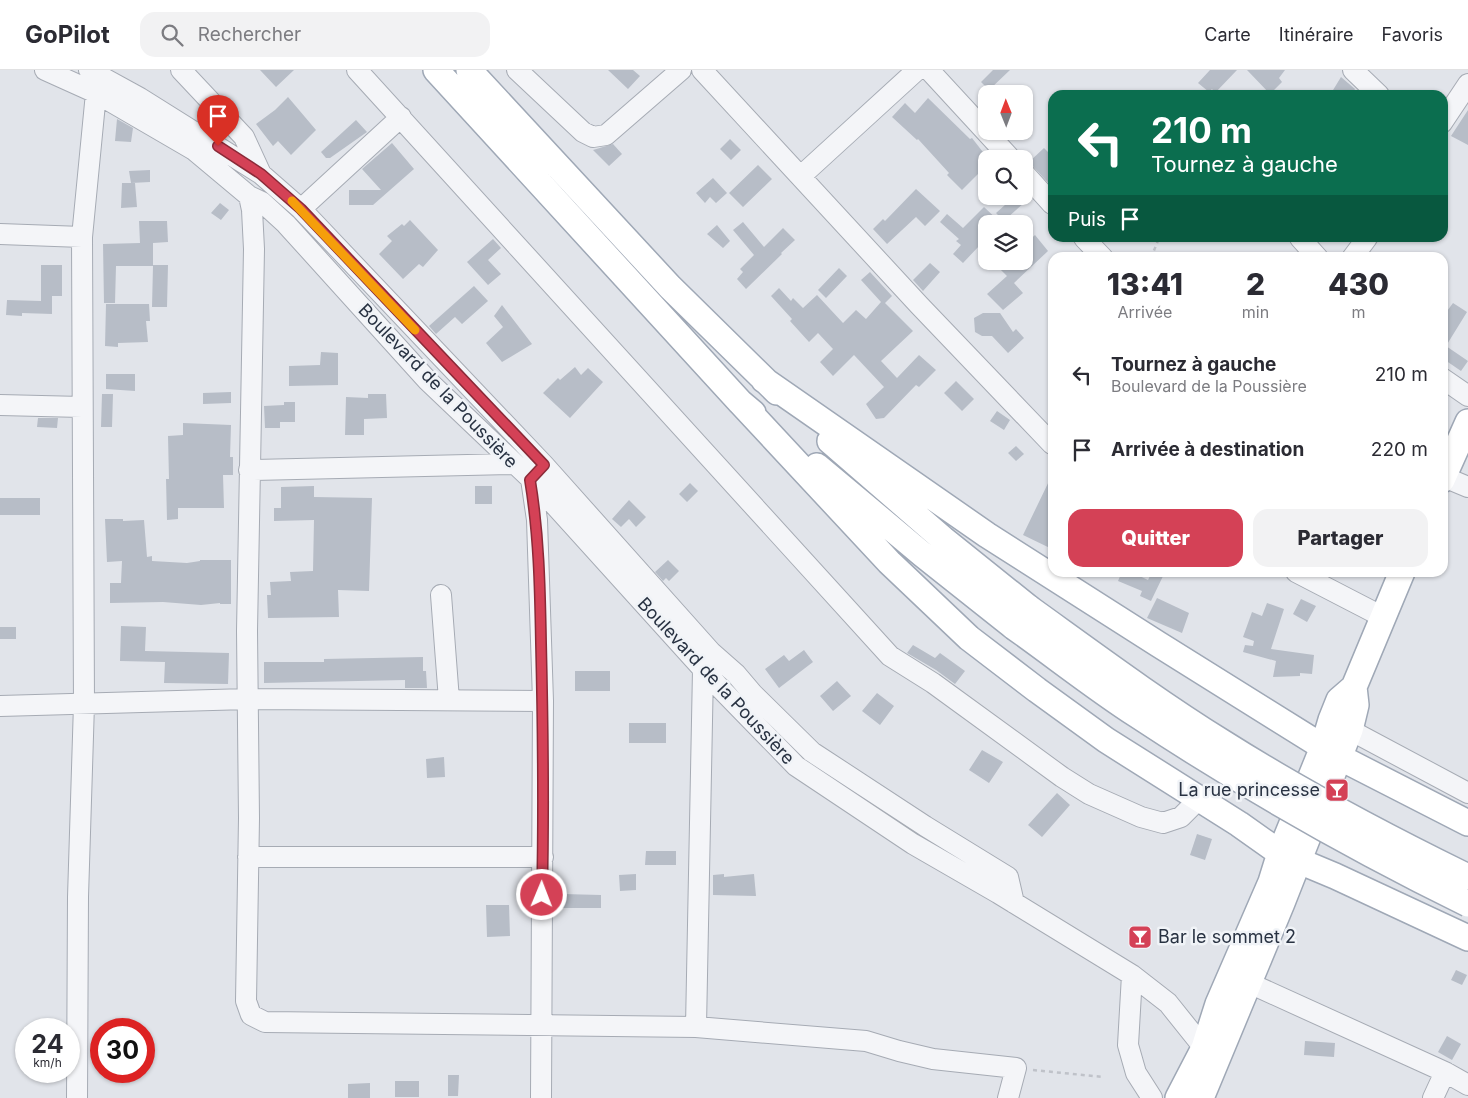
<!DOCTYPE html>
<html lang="fr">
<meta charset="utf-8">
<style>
body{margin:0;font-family:Inter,sans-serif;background:#f2f2f3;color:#2b2b33;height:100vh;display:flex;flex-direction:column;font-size:19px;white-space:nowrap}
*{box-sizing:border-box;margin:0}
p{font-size:16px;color:#7c7c81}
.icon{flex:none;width:28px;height:28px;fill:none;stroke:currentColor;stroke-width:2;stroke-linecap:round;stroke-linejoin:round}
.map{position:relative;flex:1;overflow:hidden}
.panel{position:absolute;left:1048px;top:182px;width:400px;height:325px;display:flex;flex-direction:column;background:#fff;border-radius:15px;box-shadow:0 1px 4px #0004}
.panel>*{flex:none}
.top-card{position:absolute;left:1048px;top:20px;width:400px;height:152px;border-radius:15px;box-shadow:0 1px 4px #0004;background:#0b6e4f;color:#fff;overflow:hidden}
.needle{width:32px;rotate:359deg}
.tools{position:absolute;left:978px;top:15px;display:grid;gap:10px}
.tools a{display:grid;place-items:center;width:55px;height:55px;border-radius:10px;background:#fff;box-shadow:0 1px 4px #0004;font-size:25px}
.speed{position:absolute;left:15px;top:948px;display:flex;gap:10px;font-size:25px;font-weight:700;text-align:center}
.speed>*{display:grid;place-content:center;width:65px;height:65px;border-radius:50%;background:#fff;box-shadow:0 1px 4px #0004;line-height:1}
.speed small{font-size:12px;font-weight:400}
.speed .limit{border:8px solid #d22;background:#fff;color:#111}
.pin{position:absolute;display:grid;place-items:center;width:42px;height:42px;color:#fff;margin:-51px -21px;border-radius:50% 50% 50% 0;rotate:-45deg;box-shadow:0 0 5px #0007}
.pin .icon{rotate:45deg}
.me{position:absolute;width:55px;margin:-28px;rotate:1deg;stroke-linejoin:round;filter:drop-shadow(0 0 4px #0008)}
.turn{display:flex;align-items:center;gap:18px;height:105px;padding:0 20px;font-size:22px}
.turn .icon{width:65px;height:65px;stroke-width:2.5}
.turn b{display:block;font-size:35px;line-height:42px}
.then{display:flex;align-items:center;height:48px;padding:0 20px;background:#0003;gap:10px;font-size:19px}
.eta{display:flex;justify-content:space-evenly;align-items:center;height:85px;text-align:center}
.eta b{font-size:30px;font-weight:800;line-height:35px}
.action{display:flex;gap:10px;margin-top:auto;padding:10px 20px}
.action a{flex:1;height:58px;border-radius:15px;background:#d44156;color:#fff;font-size:20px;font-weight:800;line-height:58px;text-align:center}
.action a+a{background:#f2f2f3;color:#2b2b33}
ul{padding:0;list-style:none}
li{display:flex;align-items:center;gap:15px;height:75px;padding:0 20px}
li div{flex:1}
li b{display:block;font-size:19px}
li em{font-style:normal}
header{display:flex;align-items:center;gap:30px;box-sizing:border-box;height:70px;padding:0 25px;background:#fff;border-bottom:1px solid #e1e1e2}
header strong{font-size:24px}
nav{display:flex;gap:28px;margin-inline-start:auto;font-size:18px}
.search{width:350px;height:45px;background:#f2f2f3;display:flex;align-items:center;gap:12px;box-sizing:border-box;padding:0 18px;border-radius:15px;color:#7c7c81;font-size:19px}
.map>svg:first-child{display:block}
</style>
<header>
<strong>GoPilot</strong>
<div class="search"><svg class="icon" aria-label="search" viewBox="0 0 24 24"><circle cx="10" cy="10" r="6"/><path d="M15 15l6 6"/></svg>Rechercher</div>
<nav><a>Carte</a><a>Itinéraire</a><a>Favoris</a></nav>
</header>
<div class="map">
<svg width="1468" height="1028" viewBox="0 0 1468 1028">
<rect width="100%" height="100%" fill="#e1e4ea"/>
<path fill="#b7bdc7" d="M 260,0 L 294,0 L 276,17 Z
M 608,0 L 633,0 L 640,6 L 628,19 Z
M 993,0 L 1010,0 L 989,20 L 981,12 Z
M 1210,0 L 1237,0 L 1215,23 L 1212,19 L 1209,22 L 1198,13 Z
M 1247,0 L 1285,0 L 1279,8 L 1282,12 L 1270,24 Z
M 1341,7 L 1355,19 L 1352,25 L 1330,25 Z
M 288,27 L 316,60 L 291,85 L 278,71 L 273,76 L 256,54 L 275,40 Z
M 928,28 L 970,69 L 972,68 L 986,86 L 986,111 L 979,103 L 962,120 L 947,105 L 949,103 L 918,69 L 917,70 L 892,47 L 905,33 L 915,43 Z
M 1468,40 L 1468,75 L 1451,66 Z
M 117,49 L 133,58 L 131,72 L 115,71 Z
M 356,50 L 367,62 L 330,88 L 326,88 L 321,82 Z
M 730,69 L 741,80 L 731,90 L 720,79 Z
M 392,73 L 414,99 L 373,135 L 349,135 L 349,120 L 381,120 L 362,99 Z
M 613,74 L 622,84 L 609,96 L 593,80 Z
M 1044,78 L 1052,86 L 1052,117 L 1029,92 Z
M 758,95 L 772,109 L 743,137 L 729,123 Z
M 150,100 L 150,112 L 131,113 L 129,101 Z
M 713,108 L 727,123 L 716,133 L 710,127 L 705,133 L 696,123 Z
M 122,113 L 135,113 L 137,137 L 121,138 Z
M 916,119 L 940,141 L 925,156 L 916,147 L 887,174 L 873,159 L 883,149 L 885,151 Z
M 1015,126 L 1019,126 L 1025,132 L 1006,149 L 1002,149 L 996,143 Z
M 220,133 L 229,140 L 221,150 L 211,143 Z
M 984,137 L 1002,154 L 986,154 L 986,181 L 980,175 L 963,193 L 953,184 L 961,175 L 956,171 L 959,169 L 940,152 L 947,144 L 963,158 Z
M 410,150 L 438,180 L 423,197 L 419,194 L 403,209 L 379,184 L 392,171 L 387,166 L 402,154 L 404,156 Z
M 139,151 L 167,151 L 168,172 L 153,173 L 153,195 L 168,195 L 167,237 L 152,237 L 153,196 L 116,196 L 115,233 L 104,233 L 103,174 L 140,173 Z
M 743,152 L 764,177 L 783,158 L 795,170 L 781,183 L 782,184 L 746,219 L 737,209 L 743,202 L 740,199 L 754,185 L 733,160 Z
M 717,155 L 730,171 L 723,178 L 707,164 Z
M 1035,165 L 1048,181 L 1014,213 L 1023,223 L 1003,240 L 987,224 L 1007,206 L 998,197 L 1003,191 L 1024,191 L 1024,175 Z
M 493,169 L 501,178 L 488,190 L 501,204 L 488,215 L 467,192 Z
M 930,193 L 940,202 L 923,221 L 913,210 Z
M 41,195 L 62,195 L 62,226 L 52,226 L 52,244 L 22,243 L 22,246 L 6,245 L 7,230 L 41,231 Z
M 839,198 L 847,206 L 826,228 L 818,220 Z
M 870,202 L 892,226 L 885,233 L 913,261 L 881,291 L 897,308 L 919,285 L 936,300 L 919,317 L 916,315 L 884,348 L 876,349 L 866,334 L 884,317 L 854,285 L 833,306 L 820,292 L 833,279 L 818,263 L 809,272 L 790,251 L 792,249 L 771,226 L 779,218 L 791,231 L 793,228 L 803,238 L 817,225 L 843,253 L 856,240 L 866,249 L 881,232 L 861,210 Z
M 474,216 L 488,231 L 462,254 L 455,247 L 436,264 L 429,256 Z
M 1453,233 L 1467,242 L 1446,276 L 1468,291 L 1461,301 L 1442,288 L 1442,248 Z
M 106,234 L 149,234 L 150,251 L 146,251 L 148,272 L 118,273 L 118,277 L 105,276 Z
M 502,235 L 532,274 L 502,292 L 486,273 L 503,257 L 494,246 Z
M 983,243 L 1000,243 L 1013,262 L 1016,259 L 1024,268 L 1008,283 L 992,266 L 982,266 L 975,262 L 974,248 Z
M 321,282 L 338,283 L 338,315 L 289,316 L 289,296 L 320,295 Z
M 575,297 L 581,305 L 588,298 L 603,312 L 570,348 L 543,323 L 558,308 L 560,310 Z
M 106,304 L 135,304 L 135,321 L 106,319 Z
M 956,311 L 974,329 L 962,341 L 944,323 Z
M 231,322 L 231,333 L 203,334 L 203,323 Z
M 102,324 L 113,324 L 112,357 L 101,357 Z
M 368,324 L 386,324 L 387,348 L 364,349 L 364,365 L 345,365 L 346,327 L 368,328 Z
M 284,332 L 295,332 L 295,352 L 280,352 L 280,358 L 265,358 L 264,336 L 284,335 Z
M 997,341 L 1010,350 L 1004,360 L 990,351 Z
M 38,348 L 58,348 L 57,358 L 37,357 Z
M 183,353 L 231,355 L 230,387 L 233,387 L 233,405 L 223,405 L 224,438 L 178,438 L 178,449 L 167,450 L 166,409 L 169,409 L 168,366 L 183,365 Z
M 1016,376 L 1024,384 L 1016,391 L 1008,383 Z
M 1052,405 L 1052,479 L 1023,465 Z
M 690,413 L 698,421 L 687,432 L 679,424 Z
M 314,416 L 314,427 L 372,428 L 369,521 L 338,520 L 339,547 L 268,548 L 267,525 L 271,525 L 270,512 L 291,511 L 290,502 L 313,501 L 314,450 L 274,451 L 274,438 L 281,438 L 281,417 Z
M 475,416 L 492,416 L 492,434 L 475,434 Z
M 0,428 L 40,428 L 40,445 L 0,445 Z
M 629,430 L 646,447 L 636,457 L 629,449 L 621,457 L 612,449 Z
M 105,449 L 123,449 L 123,451 L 144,450 L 147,487 L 152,486 L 152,491 L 187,493 L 200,491 L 200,490 L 231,490 L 231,534 L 220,534 L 220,533 L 201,535 L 163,532 L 110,533 L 110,513 L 121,513 L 122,491 L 107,492 Z
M 668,490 L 679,501 L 669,511 L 666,508 L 663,511 L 655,502 Z
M 1122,502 L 1131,502 L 1148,510 L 1152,502 L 1165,502 L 1151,531 L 1140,526 L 1142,521 L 1118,511 Z
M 1157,528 L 1189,543 L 1182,563 L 1147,548 Z
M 1301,529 L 1316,536 L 1307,552 L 1293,544 Z
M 1267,533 L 1284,539 L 1271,579 L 1314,585 L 1312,604 L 1300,603 L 1300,606 L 1273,607 L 1276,591 L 1243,582 L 1245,575 L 1253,576 L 1254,571 L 1243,567 L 1252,542 L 1262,546 Z
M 121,556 L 146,557 L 145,581 L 229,583 L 228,614 L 164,613 L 165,592 L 120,591 Z
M 0,557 L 16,557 L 16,569 L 0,569 Z
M 913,575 L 935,588 L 940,583 L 965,601 L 955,614 L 936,600 L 907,583 Z
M 804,580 L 813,592 L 779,618 L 765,599 L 784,585 L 789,591 Z
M 423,587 L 423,601 L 426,601 L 427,618 L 405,618 L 405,610 L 264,613 L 264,592 L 324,592 L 324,589 Z
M 575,601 L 610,601 L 610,621 L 575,621 Z
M 837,611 L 851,626 L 833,641 L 820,626 Z
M 877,623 L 894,636 L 880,655 L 862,641 Z
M 629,653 L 666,653 L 666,673 L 629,673 Z
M 982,680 L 1003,692 L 989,713 L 969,700 Z
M 444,687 L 445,707 L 427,708 L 426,689 Z
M 1057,723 L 1070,735 L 1042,767 L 1028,755 Z
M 1197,764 L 1212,769 L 1205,790 L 1190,785 Z
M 646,781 L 676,781 L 676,795 L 645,795 Z
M 636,804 L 636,820 L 620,821 L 619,805 Z
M 724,804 L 724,807 L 754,804 L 756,826 L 713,825 L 713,805 Z
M 563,824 L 601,825 L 601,838 L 562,838 Z
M 486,835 L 509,835 L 510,866 L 487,867 Z
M 1456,900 L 1467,905 L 1462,915 L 1451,910 Z
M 1447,966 L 1461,974 L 1452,990 L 1438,982 Z
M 1305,971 L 1335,973 L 1334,987 L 1304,985 Z
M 448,1005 L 459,1005 L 458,1026 L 448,1026 Z
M 395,1011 L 419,1011 L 419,1027 L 395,1027 Z
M 370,1013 L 370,1028 L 348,1028 L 348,1014 Z"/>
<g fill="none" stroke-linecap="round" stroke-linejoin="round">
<g stroke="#a6abb4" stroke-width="22">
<path id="minor" d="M 45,0 L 96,23 L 194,80 L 249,126 L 262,132 L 286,154 L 428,311 L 531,409 L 721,619 L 796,696 L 913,774 L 998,823 L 1132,905 L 1168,933 L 1204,978
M 89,0 L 140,28 L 261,104 L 301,139 L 544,395 L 711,582 L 736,604 L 753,624 L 812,682 L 925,756 L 1008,807 L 1014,833
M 181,0 L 244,67 L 261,104
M 357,0 L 890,586 L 933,613 L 1062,707 L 1089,724 L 1141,747 L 1163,753 L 1181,747 L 1199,729
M 517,0 L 583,62 L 593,67 L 606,65 L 681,0
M 702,0 L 919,235 L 1052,374
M 929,0 L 1011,89
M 1353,0 L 1379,25
M 1442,53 L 1468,14
M 1024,103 L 1052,134
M 801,106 L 917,0
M 249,126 L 252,140 L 254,179 L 247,561 L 249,748 L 246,931 L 251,945 L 265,952 L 696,957 L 866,971 L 899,981 L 933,989 L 1016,998 L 1008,1028
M 301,139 L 401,47
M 0,164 L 82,167
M 1084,168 L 1103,188
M 1300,168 L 1318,188
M 1352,188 L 1367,168
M 1442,308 L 1468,326
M 0,335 L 82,337
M 249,400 L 515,394
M 1444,407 L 1468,417
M 531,409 L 537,450 L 543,631 L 541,1028
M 1296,502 L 1383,547
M 441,525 L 449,630
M 0,636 L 248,629 L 543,631
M 1350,660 L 1468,723
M 248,787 L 543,787
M 1132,905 L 1128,975 L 1136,1003 L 1152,1028
M 1249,913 L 1445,1002 L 1468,1015
M 696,957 L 703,600
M 77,1028 L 78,827 L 84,634 L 82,167 L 96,23
M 1433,1028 L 1445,1002"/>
</g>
<g stroke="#9fa8b6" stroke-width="28">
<path id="major" d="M 436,0 L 740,332 L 753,343
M 469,0 L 670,217 L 777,322
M 764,310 L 987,465 L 1158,574 L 1339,687 L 1468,753
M 740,332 L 889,492 L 969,568 L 1037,620 L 1106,670 L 1239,754 L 1280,783 L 1335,806 L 1468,868
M 830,371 L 943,469 L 1029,538
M 817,396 L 922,484 L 1014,557
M 1442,410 L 1468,352
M 1178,1028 L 1204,978 L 1218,934 L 1271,812 L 1280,783 L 1323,677 L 1331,650 L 1339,630 L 1354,617 L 1402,502
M 1201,1028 L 1282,833 L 1350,660 L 1356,635 L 1354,617"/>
</g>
<path stroke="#bfc2c9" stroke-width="2.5" stroke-dasharray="4 4" stroke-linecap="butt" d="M 1151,188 L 1159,168
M 1033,1000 L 1103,1007"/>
<use href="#minor" stroke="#f4f5f8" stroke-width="20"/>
<use href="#major" stroke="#fff" stroke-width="25"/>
<g stroke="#9fa8b6" stroke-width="28" stroke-linecap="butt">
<path id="major-bridge" d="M 1029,538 C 1093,584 1156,631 1222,672 C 1301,722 1384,766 1468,807
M 1014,557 C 1055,586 1095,618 1137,645 C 1243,715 1354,778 1468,834"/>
</g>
<use href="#major-bridge" stroke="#fff" stroke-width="25"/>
</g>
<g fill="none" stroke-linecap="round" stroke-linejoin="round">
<g stroke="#8a2a38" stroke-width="12">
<path id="route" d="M 218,76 L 261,104 L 301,139 L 544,395 L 530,410 C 539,465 540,517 541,573 C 543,657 544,741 542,825"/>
</g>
<use href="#route" stroke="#d44156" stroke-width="9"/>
<path stroke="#f59e0b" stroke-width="9" d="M 292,131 L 415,260"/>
</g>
<defs>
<g id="bar-square" transform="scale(1.25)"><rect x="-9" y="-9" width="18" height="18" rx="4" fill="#d44156" stroke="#f0f3f7"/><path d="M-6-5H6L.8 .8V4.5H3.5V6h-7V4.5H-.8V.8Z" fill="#fff"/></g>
</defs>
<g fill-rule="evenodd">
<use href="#bar-square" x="1337" y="720"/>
<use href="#bar-square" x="1140" y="867"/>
</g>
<g text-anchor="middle" stroke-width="5" stroke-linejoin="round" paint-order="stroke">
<g font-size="18" fill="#283242" stroke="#f0f3f7">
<text transform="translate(438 316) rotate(46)" y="6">Boulevard de la Poussière</text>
<text transform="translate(716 611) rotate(47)" y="6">Boulevard de la Poussière</text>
</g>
<g font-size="18" fill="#283242" stroke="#f0f3f7" text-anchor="end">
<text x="1320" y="726">La rue princesse</text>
<text x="1158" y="873" text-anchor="start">Bar le sommet 2</text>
</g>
</g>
</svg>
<div class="tools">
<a><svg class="needle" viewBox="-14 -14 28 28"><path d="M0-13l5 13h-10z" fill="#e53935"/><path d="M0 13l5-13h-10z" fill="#7c7c81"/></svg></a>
<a><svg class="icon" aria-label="search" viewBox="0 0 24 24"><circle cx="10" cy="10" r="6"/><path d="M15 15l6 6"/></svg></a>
<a><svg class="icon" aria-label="layers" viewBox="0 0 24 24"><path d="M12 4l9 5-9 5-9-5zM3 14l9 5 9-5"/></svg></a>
</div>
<div class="speed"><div>24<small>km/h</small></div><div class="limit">30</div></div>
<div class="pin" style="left:218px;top:76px;background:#d93025"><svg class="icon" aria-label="arrive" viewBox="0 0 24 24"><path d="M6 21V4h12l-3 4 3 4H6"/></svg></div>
<svg class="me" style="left:542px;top:825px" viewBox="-20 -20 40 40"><circle r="17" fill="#d44156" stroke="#fff" stroke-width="3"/><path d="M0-11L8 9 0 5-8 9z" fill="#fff"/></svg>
<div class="top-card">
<div class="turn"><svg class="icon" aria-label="left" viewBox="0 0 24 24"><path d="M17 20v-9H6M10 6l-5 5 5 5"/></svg><div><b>210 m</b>Tournez à gauche</div></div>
<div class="then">Puis<svg class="icon" aria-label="arrive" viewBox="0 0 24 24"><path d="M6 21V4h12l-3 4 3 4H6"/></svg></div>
</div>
<section class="panel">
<div class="eta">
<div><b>13:41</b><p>Arrivée</p></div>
<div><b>2</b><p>min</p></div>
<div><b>430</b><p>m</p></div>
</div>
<ul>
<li><svg class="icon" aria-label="left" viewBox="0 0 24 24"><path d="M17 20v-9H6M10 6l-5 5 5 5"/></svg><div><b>Tournez à gauche</b><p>Boulevard de la Poussière</p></div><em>210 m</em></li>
<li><svg class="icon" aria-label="arrive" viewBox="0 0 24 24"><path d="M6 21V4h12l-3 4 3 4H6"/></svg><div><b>Arrivée à destination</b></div><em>220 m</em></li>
</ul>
<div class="action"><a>Quitter</a><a>Partager</a></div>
</section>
</div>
